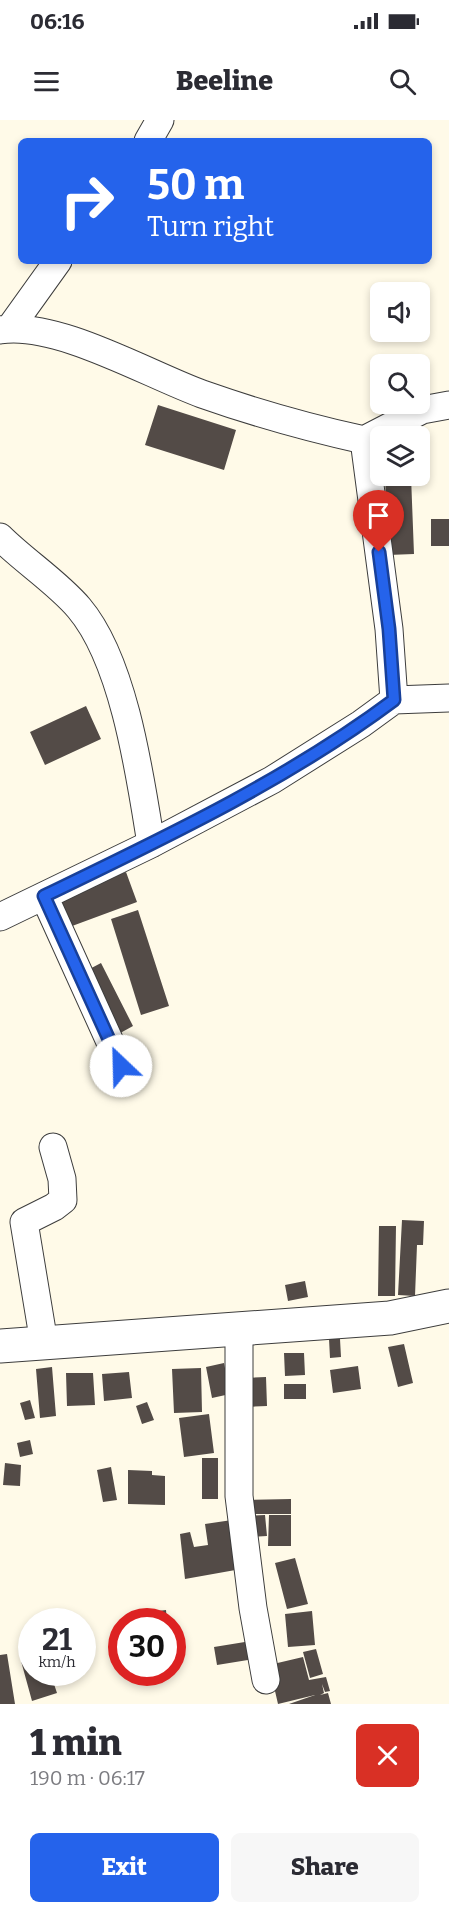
<!DOCTYPE html>
<meta charset="utf-8">
<style>
body{margin:0;font-family:Bitter,serif;background:#f7f7f7;color:#2b2b33;height:100vh;display:flex;flex-direction:column;font-size:22px;white-space:nowrap}
*{box-sizing:border-box;margin:0}
p{font-size:20px;color:#7c7c81}
.icon{flex:none;width:33px;height:33px;fill:none;stroke:currentColor;stroke-width:2;stroke-linecap:round;stroke-linejoin:round}
.map{position:relative;height:1584px;overflow:hidden}
.drawer{display:flex;flex-direction:column;background:#fff;flex:1}
.drawer>*{flex:none}
.banner{position:absolute;left:18px;top:18px;width:414px;height:126px;border-radius:9px;box-shadow:0 3px 9px #0003;background:#2563eb;color:#fff;overflow:hidden}
.tools{position:absolute;left:370px;top:162px;display:grid;gap:12px}
.tools a{display:grid;place-items:center;width:60px;height:60px;border-radius:9px;background:#fff;box-shadow:0 3px 9px #0003;font-size:30px}
.speed{position:absolute;left:18px;top:1488px;display:flex;gap:12px;font-size:30px;font-weight:700;text-align:center}
.speed>*{display:grid;place-content:center;width:78px;height:78px;border-radius:50%;background:#fff;box-shadow:0 3px 9px #0003;line-height:1}
.speed small{font-size:15px;font-weight:400}
.speed .limit{border:9px solid #d22;background:#fff;color:#111}
.pin{position:absolute;display:grid;place-items:center;width:51px;height:51px;color:#fff;margin:-62px -26px;border-radius:50% 50% 50% 0;rotate:-45deg;box-shadow:0 0 6px #0007}
.pin .icon{rotate:45deg}
.me{position:absolute;width:66px;margin:-33px;rotate:336deg;stroke-linejoin:round;filter:drop-shadow(0 0 4px #0008)}
.turn{display:flex;align-items:center;gap:21px;height:126px;padding:0 30px;font-size:27px}
.turn .icon{width:78px;height:78px;stroke-width:2.5}
.turn b{display:block;font-size:42px;line-height:51px}
.round{display:grid;place-items:center;flex:none;width:63px;height:63px;border-radius:9px;background:#f7f7f7}
.overview{display:flex;align-items:center;justify-content:space-between;height:102px;padding:0 30px}
h1{font-size:36px;font-weight:800;line-height:45px}
.action{display:flex;gap:12px;margin-top:auto;padding:12px 30px}
.action a{flex:1;height:69px;border-radius:9px;background:#2563eb;color:#fff;font-size:24px;font-weight:800;line-height:69px;text-align:center}
.action a+a{background:#f7f7f7;color:#2b2b33}
.status{display:flex;justify-content:space-between;align-items:center;height:42px;padding:0 30px;background:#fff;direction:ltr}
.status svg{height:16px;fill:currentColor}
header{display:flex;justify-content:space-between;align-items:center;height:78px;padding:0 30px;background:#fff;font-size:27px;font-weight:800}
.map>svg:first-child{display:block}
</style>
<div class="status"><b>06:16</b><svg viewBox="0 0 49 12"><path d="M0 12V9h3v3zM5 12V6h3v6zM10 12V3h3v9zM15 12V0h3v12zM26 1h20v11H26zM47 4h2v5h-2z"/></svg></div>
<header><svg class="icon" aria-label="menu" viewBox="0 0 24 24"><path d="M4 6h16M4 12h16M4 18h16"/></svg>Beeline<svg class="icon" aria-label="search" viewBox="0 0 24 24"><circle cx="10" cy="10" r="6"/><path d="M15 15l6 6"/></svg></header>
<div class="map">
<svg width="449" height="1584" viewBox="0 0 449 1584">
<rect width="100%" height="100%" fill="#fffae8"/>
<path fill="#534b47" d="M 158,285 L 236,310 L 224,350 L 145,325 Z
M 385,356 L 411,356 L 414,434 L 388,435 Z
M 431,399 L 449,399 L 449,426 L 431,426 Z
M 86,586 L 101,619 L 45,645 L 30,612 Z
M 126,752 L 137,782 L 64,809 L 53,779 Z
M 138,790 L 169,886 L 141,895 L 111,799 Z
M 101,843 L 133,906 L 113,917 L 80,854 Z
M 402,1100 L 424,1101 L 423,1125 L 417,1125 L 415,1176 L 398,1175 Z
M 379,1106 L 396,1106 L 395,1176 L 378,1176 Z
M 305,1161 L 308,1177 L 288,1181 L 285,1165 Z
M 329,1219 L 340,1219 L 341,1237 L 330,1238 Z
M 404,1224 L 413,1263 L 398,1267 L 388,1227 Z
M 284,1233 L 304,1233 L 305,1255 L 285,1256 Z
M 224,1243 L 230,1274 L 212,1278 L 206,1247 Z
M 358,1246 L 361,1269 L 333,1273 L 330,1250 Z
M 52,1247 L 56,1296 L 40,1298 L 36,1249 Z
M 201,1248 L 202,1292 L 174,1293 L 172,1249 Z
M 129,1252 L 132,1278 L 104,1281 L 102,1254 Z
M 66,1253 L 93,1253 L 95,1285 L 67,1286 Z
M 266,1257 L 267,1286 L 246,1287 L 245,1258 Z
M 284,1264 L 306,1264 L 306,1279 L 284,1279 Z
M 30,1280 L 35,1298 L 25,1300 L 20,1283 Z
M 147,1282 L 154,1300 L 142,1304 L 136,1286 Z
M 209,1294 L 214,1333 L 184,1337 L 179,1298 Z
M 30,1320 L 33,1334 L 20,1337 L 17,1323 Z
M 202,1338 L 218,1338 L 218,1379 L 202,1379 Z
M 5,1343 L 21,1345 L 20,1366 L 3,1365 Z
M 111,1347 L 117,1380 L 103,1382 L 97,1350 Z
M 128,1350 L 152,1351 L 152,1355 L 165,1356 L 165,1385 L 128,1384 Z
M 291,1379 L 291,1394 L 245,1394 L 245,1380 Z
M 265,1395 L 267,1416 L 247,1417 L 246,1396 Z
M 269,1395 L 291,1395 L 291,1426 L 268,1426 Z
M 232,1400 L 241,1449 L 185,1459 L 180,1414 L 190,1412 L 194,1427 L 208,1425 L 205,1404 Z
M 295,1438 L 308,1484 L 287,1489 L 275,1443 Z
M 166,1490 L 167,1502 L 142,1502 L 142,1493 Z
M 312,1491 L 315,1525 L 288,1527 L 285,1494 Z
M 251,1521 L 254,1539 L 217,1545 L 214,1527 Z
M 316,1529 L 323,1554 L 310,1558 L 303,1532 Z
M 7,1534 L 15,1584 L 0,1584 L 0,1535 Z
M 303,1537 L 309,1560 L 326,1557 L 330,1571 L 325,1572 L 322,1564 L 324,1573 L 320,1575 L 328,1573 L 331,1584 L 289,1584 L 315,1575 L 278,1584 L 269,1545 Z
M 32,1538 L 32,1552 L 50,1552 L 57,1573 L 32,1581 L 21,1541 Z"/>
<g fill="none" stroke-linecap="round" stroke-linejoin="round">
<g stroke="#3d3d3d" stroke-width="29">
<path id="minor" d="M 148,21 L 160,0
M 10,208 L 58,141
M 0,210 C 57,201 147,254 202,274 C 256,293 309,308 364,320
M 0,417 C 24,441 58,463 79,488 C 124,541 140,655 151,724
M 394,580 L 389,509 L 364,320 L 422,290 L 449,285
M 44,776 L 121,946
M 0,797 L 151,724 L 272,660 L 361,604 L 394,580 L 449,578
M 239,1210 L 239,1376 L 253,1488 L 266,1560
M 44,1223 L 24,1102 L 54,1087 L 63,1080 L 62,1059 L 53,1027"/>
</g>
<g stroke="#3d3d3d" stroke-width="35">
<path id="tertiary" d="M 0,1226 L 390,1198 L 449,1186"/>
</g>
<use href="#minor" stroke="#fff" stroke-width="27"/>
<use href="#tertiary" stroke="#fff" stroke-width="33"/>
</g>
<g fill="none" stroke-linecap="round" stroke-linejoin="round">
<g stroke="#184099" stroke-width="15">
<path id="route" d="M 121,946 L 44,776 C 164,718 287,660 394,580 L 389,509 L 379,432"/>
</g>
<use href="#route" stroke="#2563eb" stroke-width="10"/>
</g>
</svg>
<div class="tools">
<a><svg class="icon" aria-label="sound" viewBox="0 0 24 24"><path d="M4 9h4l5-4v14l-5-4H4zM17 9q2 3 0 6"/></svg></a>
<a><svg class="icon" aria-label="search" viewBox="0 0 24 24"><circle cx="10" cy="10" r="6"/><path d="M15 15l6 6"/></svg></a>
<a><svg class="icon" aria-label="layers" viewBox="0 0 24 24"><path d="M12 4l9 5-9 5-9-5zM3 14l9 5 9-5"/></svg></a>
</div>
<div class="speed"><div>21<small>km/h</small></div><div class="limit">30</div></div>
<div class="pin" style="left:379px;top:432px;background:#d93025"><svg class="icon" aria-label="arrive" viewBox="0 0 24 24"><path d="M6 21V4h12l-3 4 3 4H6"/></svg></div>
<svg class="me" style="left:121px;top:946px" viewBox="-20 -20 40 40"><circle r="19" fill="#fff"/><path d="M0-13L10 11 0 6-10 11z" fill="#2563eb"/></svg>
<div class="banner">
<div class="turn"><svg class="icon" aria-label="right" viewBox="0 0 24 24"><path d="M7 20v-9h11M14 6l5 5-5 5"/></svg><div><b>50 m</b>Turn right</div></div>
</div>
</div>
<section class="drawer">
<div class="overview"><div><h1>1 min</h1><p>190 m · 06:17</p></div><a class="round" style="background:#d93025;color:#fff"><svg class="icon" aria-label="close" viewBox="0 0 24 24"><path d="M6 6l12 12M18 6L6 18"/></svg></a></div>
<div class="action"><a>Exit</a><a>Share</a></div>
</section>
